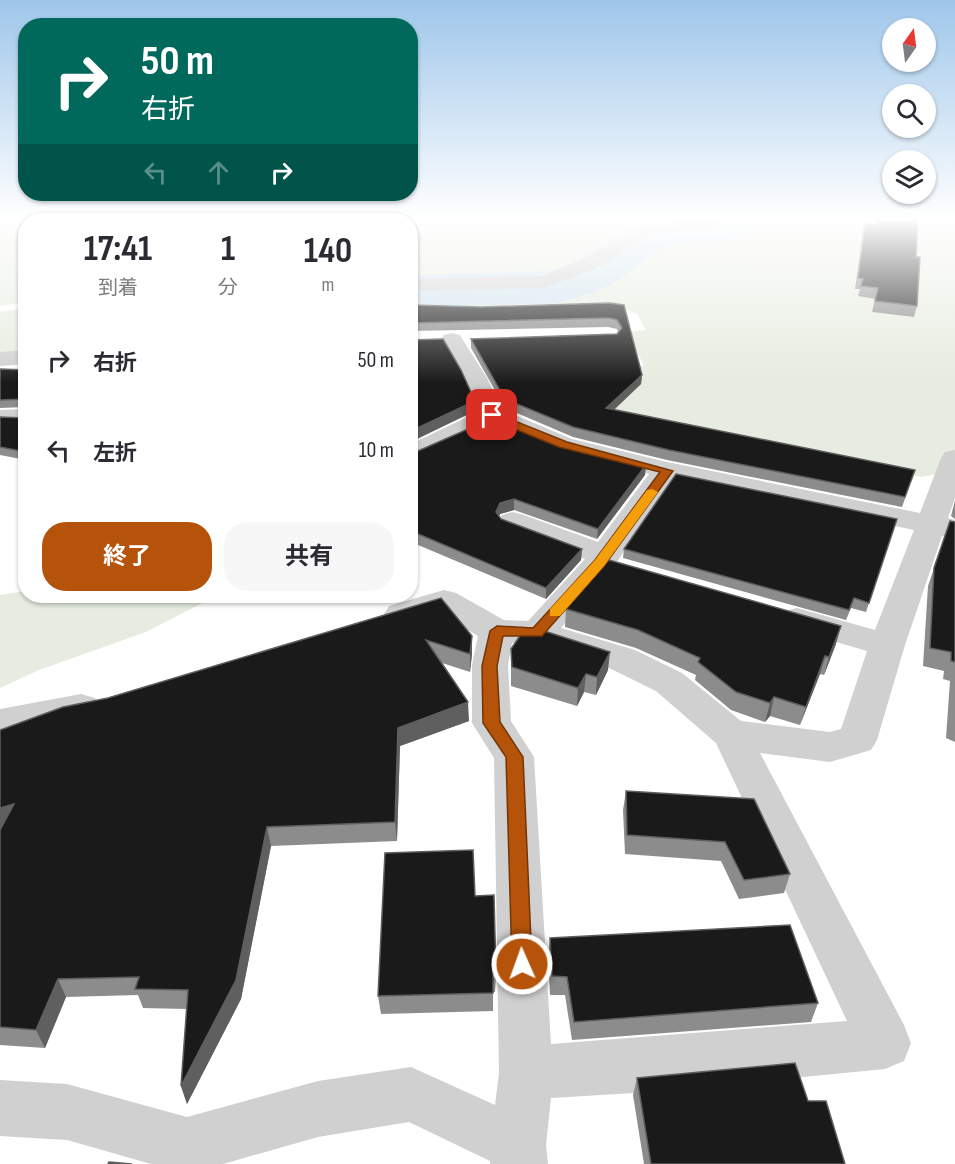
<!DOCTYPE html>
<html lang="ja">
<meta charset="utf-8">
<style>
body{margin:0;font-family:"Sofia Sans Condensed","Noto Sans JP",sans-serif;background:#f7f7f7;color:#2b2b33;height:100vh;display:flex;flex-direction:column;font-size:22px;white-space:nowrap}
*{box-sizing:border-box;margin:0}
p{font-size:20px;color:#7c7c81}
.icon{flex:none;width:33px;height:33px;fill:none;stroke:currentColor;stroke-width:2;stroke-linecap:round;stroke-linejoin:round}
.map{position:relative;flex:1;overflow:hidden}
.sheet{position:absolute;left:18px;top:213px;width:400px;height:390px;display:flex;flex-direction:column;background:#fff;border-radius:24px;box-shadow:0 2px 4px #0004}
.sheet>*{flex:none}
.guide{position:absolute;left:18px;top:18px;width:400px;height:183px;border-radius:24px;box-shadow:0 2px 4px #0004;background:#00695c;color:#fff;overflow:hidden}
.needle{width:39px;rotate:14deg}
.tools{position:absolute;left:882px;top:18px;display:grid;gap:12px}
.tools a{display:grid;place-items:center;width:54px;height:54px;border-radius:50%;background:#fff;box-shadow:0 2px 4px #0004;font-size:30px}
.pin{position:absolute;display:grid;place-items:center;width:51px;height:51px;color:#fff;margin:-26px;border-radius:12px;box-shadow:0 3px 9px #0006}
.me{position:absolute;width:66px;margin:-33px;rotate:358deg;stroke-linejoin:round;filter:drop-shadow(0 0 4px #0008)}
.turn{display:flex;align-items:center;gap:21px;height:126px;padding:0 24px;font-size:27px}
.turn .icon{width:78px;height:78px;stroke-width:2.5}
.turn b{display:block;font-size:42px;line-height:51px}
.lanes{display:flex;align-items:center;height:57px;padding:0 24px;background:#0003;justify-content:center;gap:30px;direction:ltr}
.lanes .off{opacity:.35}
.eta{display:flex;justify-content:space-evenly;align-items:center;height:102px;text-align:center}
.eta b{font-size:36px;font-weight:700;line-height:42px}
.cta{display:flex;gap:12px;margin-top:auto;padding:12px 24px}
.cta a{flex:1;height:69px;border-radius:24px;background:#b45309;color:#fff;font-size:24px;font-weight:700;line-height:69px;text-align:center}
.cta a+a{background:#f7f7f7;color:#2b2b33}
ul{padding:0;list-style:none}
li{display:flex;align-items:center;gap:18px;height:90px;padding:0 24px}
li div{flex:1}
li b{display:block;font-size:22px}
li em{font-style:normal}
.map>svg:first-child{display:block}
</style>
<div class="map">
<svg width="955" height="1164" viewBox="0 0 955 1164">
<rect width="100%" height="100%" fill="#fff"/>
<path fill="#e6ecdf" d="M 0,220 L 292,220 L 26,220 L 25,302 L 0,306 Z
M 339,220 L 706,220 L 636,228 L 578,264 L 538,279 L 411,282 L 411,220 Z
M 739,220 L 955,220 L 955,471 L 921,477 L 626,418 L 580,401 L 596,382 L 644,365 L 625,332 L 646,330 L 637,314 L 626,309 L 411,307 L 411,295 L 467,290 L 561,290 L 600,274 L 662,234 L 728,229 Z
M 25,308 L 25,351 L 0,355 L 0,312 Z
M 25,591 L 26,596 L 216,596 L 146,632 L 39,670 L 0,688 L 0,595 Z"/>
<g fill="none" stroke-linecap="round" stroke-linejoin="round">
<path fill="#cfe2ee" fill-rule="evenodd" d="M 651,220 L 756,220 C 733,253 700,236 667,246 C 653,251 632,271 618,280 C 601,291 578,298 558,303 L 411,307 L 411,275 L 551,271 L 579,260 L 638,223 Z"/>
<path fill="#d0d0d0" fill-rule="evenodd" d="M 695,220 L 729,220 L 713,229 L 651,234 L 601,266 L 545,288 L 411,291 L 411,279 L 542,276 L 587,258 L 641,225 Z
M 452,333 L 460,335 L 463,340 L 487,378 L 503,410 L 572,439 L 667,462 L 920,513 L 941,458 L 945,452 L 955,450 L 955,498 L 948,518 L 955,520 L 955,538 L 942,536 L 905,645 L 877,740 L 871,750 L 830,762 L 760,753 L 904,1025 L 911,1043 L 904,1061 L 885,1069 L 651,1092 L 551,1098 L 546,1145 L 548,1164 L 490,1164 L 490,1161 L 409,1122 L 318,1137 L 223,1164 L 151,1164 L 67,1140 L 0,1136 L 0,1080 L 67,1084 L 187,1117 L 318,1081 L 411,1067 L 495,1105 L 499,1073 L 494,758 L 472,723 L 472,665 L 478,636 L 440,613 L 401,625 L 389,622 L 384,614 L 389,606 L 444,590 L 456,593 L 504,620 L 528,621 L 585,559 L 502,527 L 498,521 L 502,515 L 513,512 L 524,515 L 598,542 L 649,474 L 553,451 L 493,425 L 411,462 L 411,444 L 478,412 L 463,378 L 441,340 L 444,335 ZM 674,480 L 914,530 L 875,630 L 797,608 L 785,611 L 780,619 L 785,627 L 867,651 L 841,729 L 830,732 L 741,721 L 682,673 L 635,650 L 561,628 L 616,563 ZM 512,643 L 535,644 L 609,668 L 656,691 L 716,743 L 847,1021 L 551,1044 L 534,757 L 511,721 L 508,665 Z
M 26,350 L 26,364 L 0,366 L 0,352 Z
M 26,409 L 26,425 L 0,424 L 0,410 Z
M 81,694 L 95,698 L 100,708 L 95,718 L 0,737 L 0,709 Z"/>
</g>
<path fill="#8c8c8c" d="M 865,223 L 916,257 L 917,306 L 914,317 L 872,312 L 875,299 L 858,296 L 860,289 L 855,289 L 863,233 Z
M 411,305 L 482,307 L 624,305 L 642,375 L 641,384 L 614,410 L 915,470 L 902,507 L 667,460 L 573,437 L 505,408 L 471,348 L 471,339 L 617,334 L 618,332 L 617,329 L 608,327 L 411,331 Z
M 0,369 L 26,370 L 26,460 L 0,455 L 0,417 L 25,418 L 25,407 L 0,408 Z
M 553,443 L 646,465 L 645,475 L 597,539 L 514,510 L 500,514 L 499,516 L 501,519 L 582,549 L 581,560 L 546,599 L 411,542 L 411,454 Z
M 955,500 L 955,519 L 951,516 Z
M 897,519 L 866,612 L 851,608 L 846,620 L 623,558 L 624,549 Z
M 950,521 L 955,522 L 955,742 L 946,738 L 950,681 L 943,679 L 944,671 L 923,666 L 928,586 Z
M 441,598 L 472,654 L 470,672 L 442,663 L 469,721 L 400,746 L 397,841 L 271,846 L 241,999 L 187,1104 L 181,1086 L 187,1009 L 143,1008 L 138,995 L 66,997 L 45,1048 L 0,1045 L 0,730 Z
M 566,609 L 836,644 L 824,675 L 820,674 L 800,725 L 770,716 L 765,722 L 731,710 L 695,680 L 696,675 L 636,648 L 565,627 Z
M 511,649 L 608,670 L 596,695 L 584,692 L 577,706 L 511,686 Z
M 626,791 L 790,874 L 784,893 L 739,899 L 721,861 L 625,854 L 623,810 Z
M 475,896 L 496,974 L 495,992 L 493,992 L 493,1011 L 381,1014 L 378,996 Z
M 550,938 L 818,1003 L 811,1022 L 572,1040 L 565,995 L 550,995 L 548,957 Z
M 637,1078 L 808,1101 L 845,1164 L 644,1164 L 633,1095 Z"/>
<path fill="#5f5f5f" d="M 642,375 L 641,384 L 605,418 L 606,408 Z
M 475,401 L 475,411 L 411,442 L 411,431 Z
M 646,465 L 645,475 L 597,539 L 598,529 Z
M 514,499 L 514,510 L 500,514 L 496,522 L 496,512 L 500,503 Z
M 582,549 L 581,560 L 546,599 L 546,588 Z
M 841,626 L 836,644 L 824,675 L 829,657 Z
M 472,636 L 472,654 L 470,672 L 470,654 Z
M 610,652 L 608,670 L 596,695 L 597,677 Z
M 825,656 L 820,674 L 800,725 L 806,707 Z
M 586,674 L 584,692 L 577,706 L 578,688 Z
M 774,697 L 770,716 L 765,722 L 770,703 Z
M 468,702 L 469,721 L 400,746 L 397,841 L 395,822 L 398,728 Z
M 14,804 L 0,830 L 0,808 Z
M 267,827 L 271,846 L 241,999 L 187,1104 L 181,1086 Z
M 58,979 L 66,997 L 45,1048 L 36,1030 Z"/>
<path fill="#1a1a1a" stroke="#5f5f5f" stroke-width="1.5" d="M 877,220 L 918,220 L 916,257 L 920,257 L 917,306 L 875,301 L 878,288 L 861,286 L 863,279 L 858,278 L 865,223 L 876,225 Z
M 609,303 L 624,305 L 642,375 L 606,408 L 915,470 L 905,497 L 669,450 L 573,427 L 505,399 L 471,339 L 617,334 L 622,328 L 617,320 L 609,318 L 411,323 L 411,305 L 482,307 Z
M 443,339 L 461,370 L 475,401 L 411,431 L 411,340 Z
M 0,369 L 26,370 L 26,452 L 0,447 L 0,417 L 25,418 L 25,399 L 0,400 Z
M 493,418 L 553,443 L 646,465 L 598,529 L 514,499 L 500,503 L 496,512 L 501,519 L 582,549 L 546,588 L 411,531 L 411,454 Z
M 676,474 L 897,519 L 869,603 L 854,598 L 849,610 L 624,549 Z
M 950,521 L 955,522 L 955,662 L 951,661 L 951,652 L 930,648 L 934,568 Z
M 609,560 L 841,626 L 829,657 L 825,656 L 806,707 L 774,697 L 770,703 L 736,692 L 698,662 L 700,658 L 638,630 L 566,609 Z
M 441,598 L 472,636 L 470,654 L 426,640 L 468,702 L 398,728 L 395,822 L 267,827 L 236,980 L 181,1086 L 188,990 L 135,989 L 139,977 L 58,979 L 36,1030 L 0,1027 L 0,830 L 14,804 L 0,808 L 0,730 L 63,707 L 108,698 Z
M 525,628 L 535,628 L 610,652 L 597,677 L 586,674 L 578,688 L 512,667 L 511,649 Z
M 626,791 L 754,799 L 790,874 L 744,880 L 725,842 L 627,835 Z
M 473,850 L 475,896 L 494,895 L 496,974 L 493,974 L 493,993 L 378,996 L 385,853 Z
M 790,925 L 818,1003 L 574,1022 L 567,977 L 552,976 L 550,938 Z
M 795,1063 L 808,1101 L 826,1101 L 845,1164 L 651,1164 L 637,1078 Z
M 109,1162 L 132,1164 L 108,1164 Z"/>
<linearGradient id="sky" x2="0" y2="1"><stop stop-color="#9ec6ea"/><stop offset="0.57" stop-color="#fff"/><stop offset="1" stop-color="#fff" stop-opacity="0"/></linearGradient>
<rect width="955" height="383" fill="url(#sky)"/>
<path fill="#b45309" stroke="#753606" stroke-width="1.5" d="M 488,413 L 495,413 L 567,442 L 673,471 L 604,566 L 542,636 L 503,636 L 497,666 L 500,722 L 523,757 L 532,964 L 529,970 L 522,973 L 515,970 L 512,964 L 506,757 L 483,723 L 482,666 L 490,631 L 497,626 L 533,628 L 595,560 L 660,472 L 559,447 L 488,418 Z"/>
<path fill="#f59e0b" d="M 652,489 L 658,492 L 604,566 L 560,616 L 550,616 L 550,609 L 595,560 L 647,490 Z"/>
</svg>
<div class="tools">
<a><svg class="needle" viewBox="-14 -14 28 28"><path d="M0-13l5 13h-10z" fill="#e53935"/><path d="M0 13l5-13h-10z" fill="#7c7c81"/></svg></a>
<a><svg class="icon" aria-label="search" viewBox="0 0 24 24"><circle cx="10" cy="10" r="6"/><path d="M15 15l6 6"/></svg></a>
<a><svg class="icon" aria-label="layers" viewBox="0 0 24 24"><path d="M12 4l9 5-9 5-9-5zM3 14l9 5 9-5"/></svg></a>
</div>
<div class="pin" style="left:492px;top:415px;background:#d93025"><svg class="icon" aria-label="arrive" viewBox="0 0 24 24"><path d="M6 21V4h12l-3 4 3 4H6"/></svg></div>
<svg class="me" style="left:522px;top:964px" viewBox="-20 -20 40 40"><circle r="17" fill="#b45309" stroke="#fff" stroke-width="3"/><path d="M0-11L8 9 0 5-8 9z" fill="#fff"/></svg>
<div class="guide">
<div class="turn"><svg class="icon" aria-label="right" viewBox="0 0 24 24"><path d="M7 20v-9h11M14 6l5 5-5 5"/></svg><div><b>50 m</b>右折</div></div>
<div class="lanes"><svg class="icon off" aria-label="left" viewBox="0 0 24 24"><path d="M17 20v-9H6M10 6l-5 5 5 5"/></svg><svg class="icon off" aria-label="ahead" viewBox="0 0 24 24"><path d="M12 20V5M6 11l6-6 6 6"/></svg><svg class="icon" aria-label="right" viewBox="0 0 24 24"><path d="M7 20v-9h11M14 6l5 5-5 5"/></svg></div>
</div>
<section class="sheet">
<div class="eta">
<div><b>17:41</b><p>到着</p></div>
<div><b>1</b><p>分</p></div>
<div><b>140</b><p>m</p></div>
</div>
<ul>
<li><svg class="icon" aria-label="right" viewBox="0 0 24 24"><path d="M7 20v-9h11M14 6l5 5-5 5"/></svg><div><b>右折</b></div><em>50 m</em></li>
<li><svg class="icon" aria-label="left" viewBox="0 0 24 24"><path d="M17 20v-9H6M10 6l-5 5 5 5"/></svg><div><b>左折</b></div><em>10 m</em></li>
</ul>
<div class="cta"><a>終了</a><a>共有</a></div>
</section>
</div>
